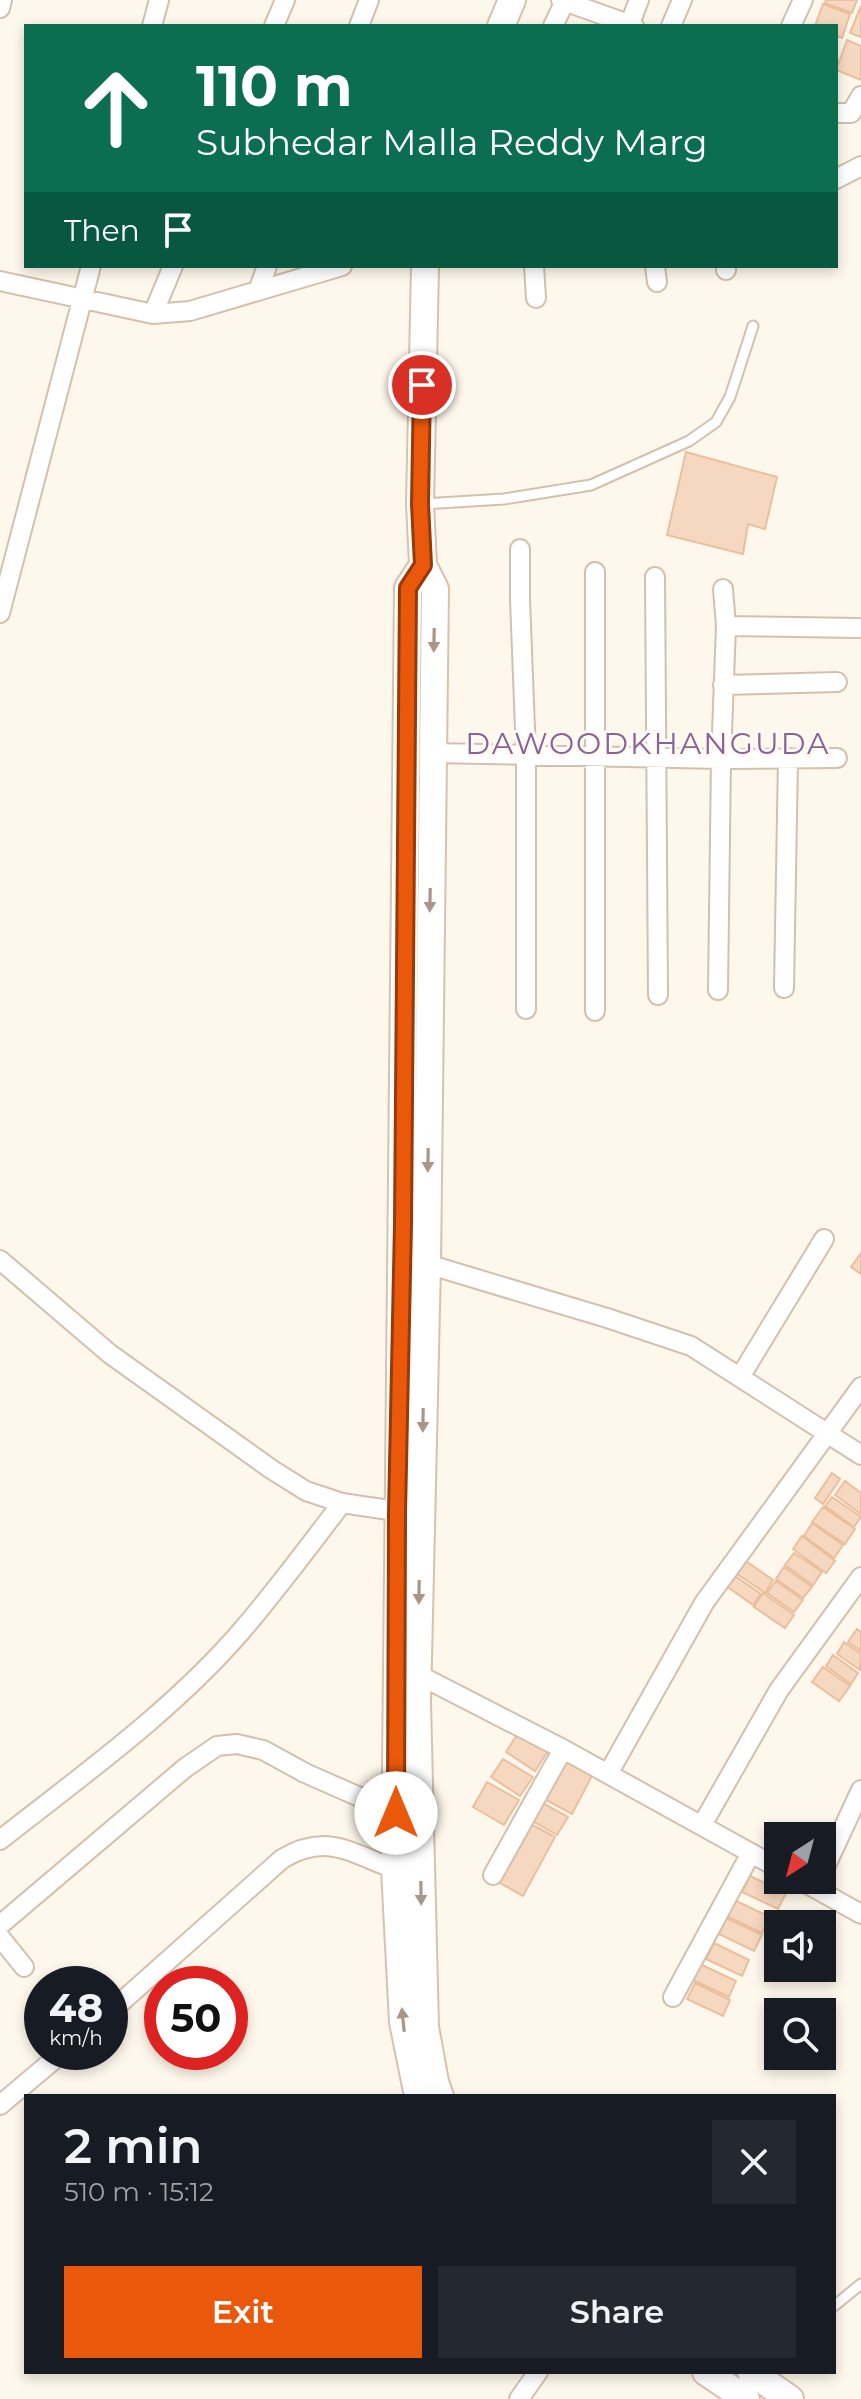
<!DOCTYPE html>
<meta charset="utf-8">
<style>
body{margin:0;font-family:Montserrat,sans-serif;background:#242831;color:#f1f3f6;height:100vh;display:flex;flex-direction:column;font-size:30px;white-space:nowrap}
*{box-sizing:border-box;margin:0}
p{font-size:26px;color:#9ea1a6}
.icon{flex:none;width:44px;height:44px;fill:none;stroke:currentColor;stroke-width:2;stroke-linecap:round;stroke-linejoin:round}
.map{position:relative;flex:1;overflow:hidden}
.sheet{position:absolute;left:24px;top:2094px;width:812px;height:280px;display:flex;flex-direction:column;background:#171b24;border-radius:0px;box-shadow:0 4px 12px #0003}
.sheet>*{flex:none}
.banner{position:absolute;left:24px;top:24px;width:814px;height:244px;border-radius:0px;box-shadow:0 4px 12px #0003;background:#0b6e4f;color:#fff;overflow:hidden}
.needle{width:52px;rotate:216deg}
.controls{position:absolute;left:764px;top:1822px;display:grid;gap:16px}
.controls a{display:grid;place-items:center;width:72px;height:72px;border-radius:0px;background:#171b24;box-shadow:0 4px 12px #0003;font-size:40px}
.speed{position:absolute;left:24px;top:1966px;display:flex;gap:16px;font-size:40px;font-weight:700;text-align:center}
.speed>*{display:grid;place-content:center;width:104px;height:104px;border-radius:50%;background:#171b24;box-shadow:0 4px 12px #0003;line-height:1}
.speed small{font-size:20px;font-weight:400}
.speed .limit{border:12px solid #d22;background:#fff;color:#111}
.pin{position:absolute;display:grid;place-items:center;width:68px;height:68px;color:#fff;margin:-34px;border:4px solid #fff;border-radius:50%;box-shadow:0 2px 8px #0007}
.me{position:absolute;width:88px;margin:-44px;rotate:0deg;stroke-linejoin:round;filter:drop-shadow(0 0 6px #0008)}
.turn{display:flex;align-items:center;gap:28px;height:168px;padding:0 40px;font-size:36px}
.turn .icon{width:104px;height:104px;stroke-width:2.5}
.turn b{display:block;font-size:56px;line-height:68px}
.then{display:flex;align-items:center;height:76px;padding:0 40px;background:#0003;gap:16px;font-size:30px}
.round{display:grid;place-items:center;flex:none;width:84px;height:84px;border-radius:0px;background:#242831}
.headline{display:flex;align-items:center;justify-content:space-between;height:136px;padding:0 40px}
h1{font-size:48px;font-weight:600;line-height:60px}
.button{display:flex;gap:16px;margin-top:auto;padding:16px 40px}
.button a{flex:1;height:92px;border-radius:0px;background:#ea580c;color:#fff;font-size:32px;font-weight:600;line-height:92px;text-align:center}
.button a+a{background:#242831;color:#f1f3f6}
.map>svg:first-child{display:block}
</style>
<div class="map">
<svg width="861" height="2399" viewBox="0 0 861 2399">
<rect width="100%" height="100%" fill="#fef7eb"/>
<path fill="#f6d8c0" stroke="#eabf9e" stroke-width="2" d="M 826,0 L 857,0 L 852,13 L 825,3 Z
M 823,4 L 850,14 L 842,38 L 836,36 L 836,26 L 815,26 Z
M 861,6 L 861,37 L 850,33 Z
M 847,40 L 861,46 L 861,80 L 836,70 Z
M 686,452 L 777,477 L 765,529 L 748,524 L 743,554 L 667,535 Z
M 861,1253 L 861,1274 L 851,1267 Z
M 832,1473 L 840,1479 L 823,1504 L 815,1498 Z
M 845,1481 L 861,1493 L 861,1514 L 835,1495 Z
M 832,1497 L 861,1517 L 854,1527 L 825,1506 Z
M 823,1507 L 855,1529 L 845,1544 L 812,1522 Z
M 812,1523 L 843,1545 L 834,1558 L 804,1536 Z
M 802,1536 L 835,1561 L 826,1573 L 793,1549 Z
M 794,1553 L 822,1572 L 813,1585 L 785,1565 Z
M 740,1557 L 773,1580 L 765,1593 L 731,1570 Z
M 784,1567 L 812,1587 L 803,1598 L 776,1579 Z
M 729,1572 L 761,1594 L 753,1605 L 722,1583 Z
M 776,1581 L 803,1600 L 794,1612 L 767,1593 Z
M 763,1593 L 794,1615 L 785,1628 L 754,1607 Z
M 857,1629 L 861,1632 L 861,1651 L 848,1642 Z
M 844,1642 L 861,1654 L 860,1670 L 837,1654 Z
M 833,1655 L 858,1673 L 851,1684 L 826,1666 Z
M 823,1667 L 850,1686 L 839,1701 L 812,1682 Z
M 519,1732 L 548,1751 L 535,1771 L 506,1752 Z
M 563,1752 L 595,1770 L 572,1814 L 539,1796 Z
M 503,1759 L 533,1777 L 520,1796 L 491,1777 Z
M 487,1782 L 519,1800 L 504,1825 L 473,1807 Z
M 539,1801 L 568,1817 L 557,1835 L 529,1819 Z
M 525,1821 L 555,1837 L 523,1896 L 493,1879 Z
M 750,1876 L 786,1893 L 778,1909 L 742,1892 Z
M 734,1900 L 770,1917 L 762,1933 L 727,1916 Z
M 726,1918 L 762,1935 L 754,1951 L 719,1934 Z
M 714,1943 L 749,1960 L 742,1976 L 706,1959 Z
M 700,1964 L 736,1981 L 729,1997 L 693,1980 Z
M 695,1983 L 730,2000 L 723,2016 L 687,1999 Z"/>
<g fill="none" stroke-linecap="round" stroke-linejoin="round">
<g stroke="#d3c0ae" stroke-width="13">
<path id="service" d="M 423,504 L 504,499 L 591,485 L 689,441 L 716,422 L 730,397 L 753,326
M 834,2306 L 861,2284"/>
</g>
<g stroke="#d3c0ae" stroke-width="22">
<path id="minor" d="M 561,0 L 634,26
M 0,8 L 2,0
M 152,26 L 159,0
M 274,26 L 285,0
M 359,26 L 369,0
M 553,26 L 565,1
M 629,26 L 639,0
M 671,26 L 682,0
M 791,26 L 803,0
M 836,113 L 851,113 L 861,96
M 836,179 L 861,166
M 534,266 L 536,298
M 655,266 L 657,282
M 726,266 L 726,270
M 0,281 L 153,314 L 190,311 L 342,266
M 258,291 L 267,266
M 153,314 L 173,266
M 520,549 L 520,599 L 526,755 L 526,1009
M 595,572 L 595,1011
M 655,577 L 658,995
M 0,613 L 91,266
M 726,626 L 859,628
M 723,685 L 837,682
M 432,753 L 721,759 L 837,758
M 784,988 L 788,758
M 718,990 L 721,759 L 726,626 L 723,589
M 0,1260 L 110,1354 L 271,1469 L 306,1491 L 342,1503 L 409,1513
M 427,1264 L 607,1318 L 691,1346 L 861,1455
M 740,1377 L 824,1239
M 417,1674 L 563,1749 L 778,1868
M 608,1774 L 704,1603 L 861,1387
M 702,1825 L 779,1690 L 861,1577
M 0,1840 C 84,1774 175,1709 244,1628 C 278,1588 310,1545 342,1503
M 822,1874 L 861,1790
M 493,1875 L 563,1749
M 800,1880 L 861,1914
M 0,1925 L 185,1768 L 217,1746 L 237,1744 L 263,1750 L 305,1773 L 396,1813
M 0,1937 L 24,1967
M 673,1997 L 751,1853
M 110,2012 L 282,1859 C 327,1832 350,1853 395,1869
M 0,2105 L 63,2052
M 519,2399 L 538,2372"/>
</g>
<g stroke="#d8c2ad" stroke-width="30">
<path id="secondary" d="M 501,26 L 512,0
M 425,266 L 420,504 L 423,565 L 435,589 L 427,1264 L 417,1703 L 425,2027 L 435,2082 L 440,2096
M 418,2096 L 403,2022 L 395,1869 L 408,588 L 423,565
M 706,2372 L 746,2399
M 751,2372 L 790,2399"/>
</g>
<use href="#service" stroke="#fff" stroke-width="9"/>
<use href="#minor" stroke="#fff" stroke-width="18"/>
<use href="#secondary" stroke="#fff" stroke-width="26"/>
</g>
<defs><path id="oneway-solid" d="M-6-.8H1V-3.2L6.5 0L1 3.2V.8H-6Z" transform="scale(2)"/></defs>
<g fill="#aa9689">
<use href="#oneway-solid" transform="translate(434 640) rotate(91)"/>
<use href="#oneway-solid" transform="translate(430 900) rotate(91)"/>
<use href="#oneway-solid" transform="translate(428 1160) rotate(91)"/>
<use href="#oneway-solid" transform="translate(423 1420) rotate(91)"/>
<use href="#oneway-solid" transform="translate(419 1592) rotate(91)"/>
<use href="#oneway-solid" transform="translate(421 1893) rotate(89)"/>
<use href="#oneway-solid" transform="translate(403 2020) rotate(-96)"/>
</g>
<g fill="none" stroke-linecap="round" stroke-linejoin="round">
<g stroke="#983908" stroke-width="20">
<path id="route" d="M 396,1813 L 397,1513 L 403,1224 L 408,588 L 423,565 L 420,504 L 422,385"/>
</g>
<use href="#route" stroke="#ea580c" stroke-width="14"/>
</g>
<g text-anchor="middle" stroke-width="6" stroke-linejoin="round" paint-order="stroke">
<g font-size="30" letter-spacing="2" fill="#896398" stroke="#fffbf3">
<text x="648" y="754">DAWOODKHANGUDA</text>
</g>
</g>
</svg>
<div class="controls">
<a><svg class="needle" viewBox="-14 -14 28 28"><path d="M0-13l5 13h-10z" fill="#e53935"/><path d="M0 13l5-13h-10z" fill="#9ea1a6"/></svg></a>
<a><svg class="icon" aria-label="sound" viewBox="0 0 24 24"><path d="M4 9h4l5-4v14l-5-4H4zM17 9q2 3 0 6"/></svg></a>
<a><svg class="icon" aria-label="search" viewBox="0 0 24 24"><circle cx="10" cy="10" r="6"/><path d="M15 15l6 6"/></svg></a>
</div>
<div class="speed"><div>48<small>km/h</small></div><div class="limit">50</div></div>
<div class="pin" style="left:422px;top:385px;background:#d93025"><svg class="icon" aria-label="arrive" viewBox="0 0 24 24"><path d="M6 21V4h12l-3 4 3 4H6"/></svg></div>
<svg class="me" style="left:396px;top:1813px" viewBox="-20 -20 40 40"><circle r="19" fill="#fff"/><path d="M0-13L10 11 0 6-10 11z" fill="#ea580c"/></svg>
<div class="banner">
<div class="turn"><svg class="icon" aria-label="ahead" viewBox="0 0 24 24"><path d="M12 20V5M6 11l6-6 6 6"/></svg><div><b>110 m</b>Subhedar Malla Reddy Marg</div></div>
<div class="then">Then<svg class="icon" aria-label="arrive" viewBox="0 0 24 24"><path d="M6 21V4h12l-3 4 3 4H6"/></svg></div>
</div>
<section class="sheet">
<div class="headline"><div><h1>2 min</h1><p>510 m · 15:12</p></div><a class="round"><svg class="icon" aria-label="close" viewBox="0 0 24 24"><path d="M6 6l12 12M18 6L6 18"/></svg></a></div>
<div class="button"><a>Exit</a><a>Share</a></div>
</section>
</div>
